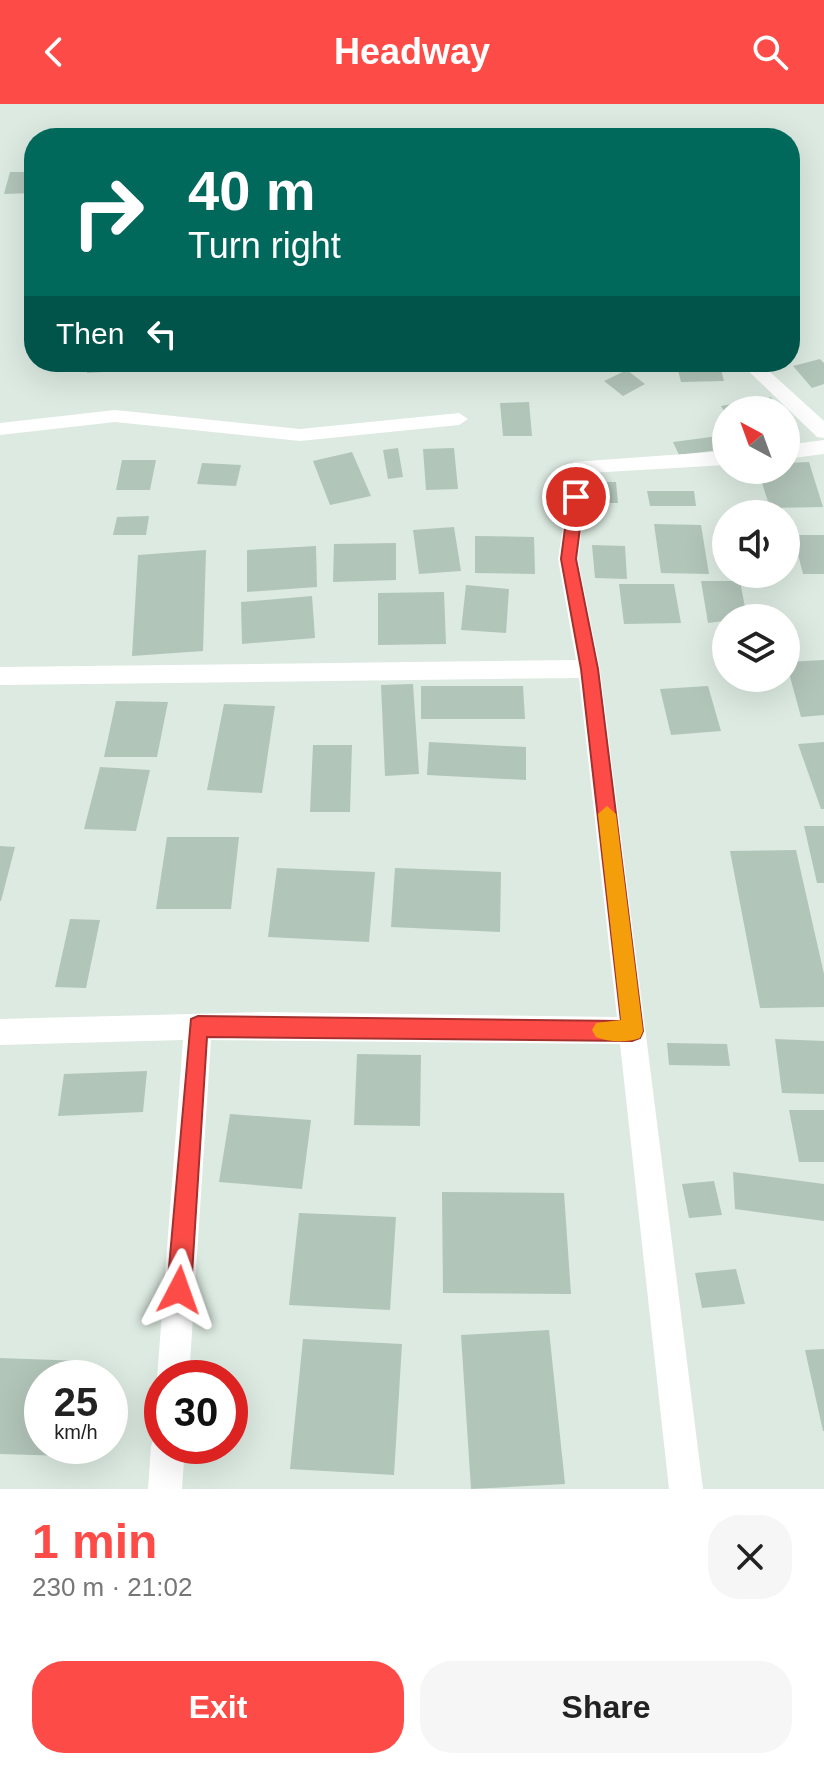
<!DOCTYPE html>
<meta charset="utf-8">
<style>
body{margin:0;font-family:Helvetica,sans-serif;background:#f6f6f6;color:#222;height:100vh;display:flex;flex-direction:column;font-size:30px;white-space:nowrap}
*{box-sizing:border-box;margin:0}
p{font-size:26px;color:#767676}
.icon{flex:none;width:44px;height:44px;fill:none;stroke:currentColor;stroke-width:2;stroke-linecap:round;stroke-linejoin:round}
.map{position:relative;height:1385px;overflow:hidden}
.side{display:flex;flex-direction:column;background:#fff;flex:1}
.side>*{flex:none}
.hud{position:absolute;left:24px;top:24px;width:776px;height:244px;border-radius:32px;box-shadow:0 8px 32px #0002;background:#00695c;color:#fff;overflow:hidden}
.needle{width:52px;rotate:319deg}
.controls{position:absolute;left:712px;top:292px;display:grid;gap:16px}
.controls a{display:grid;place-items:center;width:88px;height:88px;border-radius:50%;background:#fff;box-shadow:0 8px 32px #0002;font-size:40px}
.speed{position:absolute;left:24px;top:1256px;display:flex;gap:16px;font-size:40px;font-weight:700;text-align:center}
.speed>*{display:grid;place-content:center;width:104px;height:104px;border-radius:50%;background:#fff;box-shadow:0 8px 32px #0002;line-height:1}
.speed small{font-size:20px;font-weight:400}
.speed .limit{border:12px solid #d22;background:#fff;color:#111}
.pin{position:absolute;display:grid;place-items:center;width:68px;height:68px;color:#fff;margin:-34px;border:4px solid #fff;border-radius:50%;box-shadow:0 2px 8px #0007}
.me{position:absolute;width:88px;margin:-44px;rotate:4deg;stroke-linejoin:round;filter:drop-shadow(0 0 6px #0008)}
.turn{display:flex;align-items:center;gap:28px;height:168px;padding:0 32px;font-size:36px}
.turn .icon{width:104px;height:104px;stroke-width:2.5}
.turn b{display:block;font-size:56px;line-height:68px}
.then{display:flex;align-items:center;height:76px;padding:0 32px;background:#0003;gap:16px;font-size:30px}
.round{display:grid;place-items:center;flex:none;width:84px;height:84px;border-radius:32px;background:#f6f6f6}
.head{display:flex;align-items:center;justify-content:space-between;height:136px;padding:0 32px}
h1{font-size:48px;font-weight:700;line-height:60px;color:#fd4c47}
.action{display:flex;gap:16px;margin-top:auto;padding:16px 32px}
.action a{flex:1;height:92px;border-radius:32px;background:#fd4c47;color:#fff;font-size:32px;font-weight:700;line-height:92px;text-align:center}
.action a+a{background:#f6f6f6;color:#222}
header{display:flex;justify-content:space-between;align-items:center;height:104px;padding:0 32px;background:#fd4c47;color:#fff;font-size:36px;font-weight:700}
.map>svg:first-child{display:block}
</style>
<header><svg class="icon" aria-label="back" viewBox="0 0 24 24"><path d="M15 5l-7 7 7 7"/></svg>Headway<svg class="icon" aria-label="search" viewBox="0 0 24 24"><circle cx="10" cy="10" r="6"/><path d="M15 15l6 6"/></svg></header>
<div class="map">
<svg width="824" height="1385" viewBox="0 0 824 1385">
<rect width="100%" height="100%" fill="#dceae1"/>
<path fill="#b2c5b9" d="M 10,68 L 34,68 L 34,89 L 4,90 Z
M 820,255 L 824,259 L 824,280 L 812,284 L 793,262 Z
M 88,258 L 156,258 L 156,265 L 87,269 Z
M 676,258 L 719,258 L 724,277 L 681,278 Z
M 627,266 L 645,280 L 623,292 L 604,277 Z
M 771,293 L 781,306 L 726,306 L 726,310 L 721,302 Z
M 529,298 L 532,332 L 503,332 L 500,299 Z
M 726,331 L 726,345 L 679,351 L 673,338 Z
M 398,344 L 403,373 L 388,375 L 383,346 Z
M 454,344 L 458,385 L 426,386 L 423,345 Z
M 352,348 L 371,392 L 330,401 L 313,357 Z
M 122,356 L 156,356 L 150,386 L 116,386 Z
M 809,358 L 823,403 L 770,404 L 758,366 L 786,366 L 786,359 Z
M 202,359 L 241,361 L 236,382 L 197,380 Z
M 594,378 L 616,378 L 618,399 L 595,399 Z
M 647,387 L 694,387 L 696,402 L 650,402 Z
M 149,412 L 146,431 L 113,431 L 117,413 Z
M 654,420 L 701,421 L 709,470 L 661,469 Z
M 454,423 L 461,467 L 419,470 L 413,426 Z
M 793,431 L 824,431 L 824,470 L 803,470 Z
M 475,432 L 534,433 L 535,470 L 475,469 Z
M 396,439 L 396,476 L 333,478 L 334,440 Z
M 592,441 L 625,442 L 627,475 L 595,474 Z
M 316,442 L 317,483 L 247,488 L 247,446 Z
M 206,446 L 203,547 L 132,552 L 138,451 Z
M 701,477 L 740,477 L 747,514 L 708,519 Z
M 619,480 L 674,480 L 681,519 L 624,520 Z
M 466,481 L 509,485 L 506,529 L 461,526 Z
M 444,488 L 446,540 L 378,541 L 378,489 Z
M 312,492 L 315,534 L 242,540 L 241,498 Z
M 824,556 L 824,611 L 801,613 L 786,558 Z
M 413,580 L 419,670 L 385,672 L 381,581 Z
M 421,582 L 523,582 L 525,615 L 421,615 Z
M 708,582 L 721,627 L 671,631 L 660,585 Z
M 116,597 L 168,598 L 157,653 L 104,653 Z
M 224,600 L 275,602 L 262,689 L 207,686 Z
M 429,638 L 526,643 L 526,676 L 427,671 Z
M 824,638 L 824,705 L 821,705 L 798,640 Z
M 313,641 L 352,641 L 350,708 L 310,708 Z
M 100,663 L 150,666 L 136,727 L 84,725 Z
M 804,722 L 824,722 L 824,779 L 817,779 Z
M 167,733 L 239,733 L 231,805 L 156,805 Z
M 0,742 L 15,743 L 1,797 L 0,797 Z
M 796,746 L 824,870 L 824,903 L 760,904 L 730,747 Z
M 277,764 L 375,768 L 369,838 L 268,833 Z
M 395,764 L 501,768 L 500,828 L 391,823 Z
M 70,815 L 100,816 L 86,884 L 55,883 Z
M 775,935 L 824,937 L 824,990 L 782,989 Z
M 667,939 L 727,940 L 730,962 L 669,961 Z
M 357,950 L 421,951 L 420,1022 L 354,1021 Z
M 147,967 L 143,1008 L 58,1012 L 64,970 Z
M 789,1006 L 824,1006 L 824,1058 L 799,1058 Z
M 230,1010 L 311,1016 L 302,1085 L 219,1078 Z
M 733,1068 L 824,1080 L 824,1117 L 735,1105 Z
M 714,1077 L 722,1111 L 689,1114 L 682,1080 Z
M 442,1088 L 564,1089 L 571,1190 L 443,1189 Z
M 299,1109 L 396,1113 L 390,1206 L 289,1201 Z
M 736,1165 L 745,1200 L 702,1204 L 695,1169 Z
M 549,1226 L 565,1380 L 471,1385 L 461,1231 Z
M 303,1235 L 402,1240 L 394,1371 L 290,1365 Z
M 824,1245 L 824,1327 L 823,1327 L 805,1246 Z
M 0,1254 L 83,1257 L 80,1274 L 42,1274 L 42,1342 L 69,1342 L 67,1352 L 0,1350 Z"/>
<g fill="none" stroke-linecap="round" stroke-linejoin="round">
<path fill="#fff" fill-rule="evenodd" d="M 739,258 L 759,258 L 824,317 L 824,334 L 817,333 Z
M 115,306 L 300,325 L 459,309 L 468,315 L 459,321 L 300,337 L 115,318 L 0,331 L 0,319 Z
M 824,336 L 824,350 L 786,355 L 786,341 Z
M 726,347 L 726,361 L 589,369 L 578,455 L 600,565 L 703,1385 L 669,1385 L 620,940 L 211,936 L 189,1274 L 162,1274 L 162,1285 L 157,1274 L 183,936 L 0,941 L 0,915 L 264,908 L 617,913 L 579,574 L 0,581 L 0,563 L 576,556 L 558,455 L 573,358 Z
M 162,1328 L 162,1342 L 185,1342 L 182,1385 L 148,1385 L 151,1342 L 156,1330 Z"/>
</g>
<path fill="#fd4c47" stroke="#a4312e" stroke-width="2" d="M 576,388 L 584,393 L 576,455 L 598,565 L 643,927 L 640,934 L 632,937 L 207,933 L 191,1186 L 187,1194 L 179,1198 L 171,1194 L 167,1186 L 191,915 L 198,912 L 621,917 L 581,565 L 561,455 L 569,393 Z"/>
<path fill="#f59e0b" d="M 607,702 L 616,710 L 643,927 L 640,934 C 627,939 608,938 596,933 L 592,926 L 596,919 L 621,916 L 598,710 Z"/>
</svg>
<div class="controls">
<a><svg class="needle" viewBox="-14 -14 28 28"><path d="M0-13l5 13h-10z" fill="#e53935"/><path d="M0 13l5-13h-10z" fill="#767676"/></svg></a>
<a><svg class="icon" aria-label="sound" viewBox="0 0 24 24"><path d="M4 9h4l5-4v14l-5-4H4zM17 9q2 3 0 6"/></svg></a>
<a><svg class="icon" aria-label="layers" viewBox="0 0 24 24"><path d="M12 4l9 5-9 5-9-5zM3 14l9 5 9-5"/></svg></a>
</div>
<div class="speed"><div>25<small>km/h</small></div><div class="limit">30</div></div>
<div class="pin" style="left:576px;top:393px;background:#d93025"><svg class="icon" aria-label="arrive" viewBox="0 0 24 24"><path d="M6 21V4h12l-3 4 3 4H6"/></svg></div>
<svg class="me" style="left:179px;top:1186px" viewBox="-20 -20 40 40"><path d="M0-17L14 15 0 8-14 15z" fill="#fd4c47" stroke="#fff" stroke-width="4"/></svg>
<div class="hud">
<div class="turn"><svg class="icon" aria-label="right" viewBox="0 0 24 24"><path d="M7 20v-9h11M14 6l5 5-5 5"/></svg><div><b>40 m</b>Turn right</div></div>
<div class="then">Then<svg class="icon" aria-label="left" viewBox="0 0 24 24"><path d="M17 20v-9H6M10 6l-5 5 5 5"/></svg></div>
</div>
</div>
<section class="side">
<div class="head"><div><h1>1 min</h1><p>230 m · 21:02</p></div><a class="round"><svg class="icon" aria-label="close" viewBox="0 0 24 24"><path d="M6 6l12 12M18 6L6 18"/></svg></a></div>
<div class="action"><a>Exit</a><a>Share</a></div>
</section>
